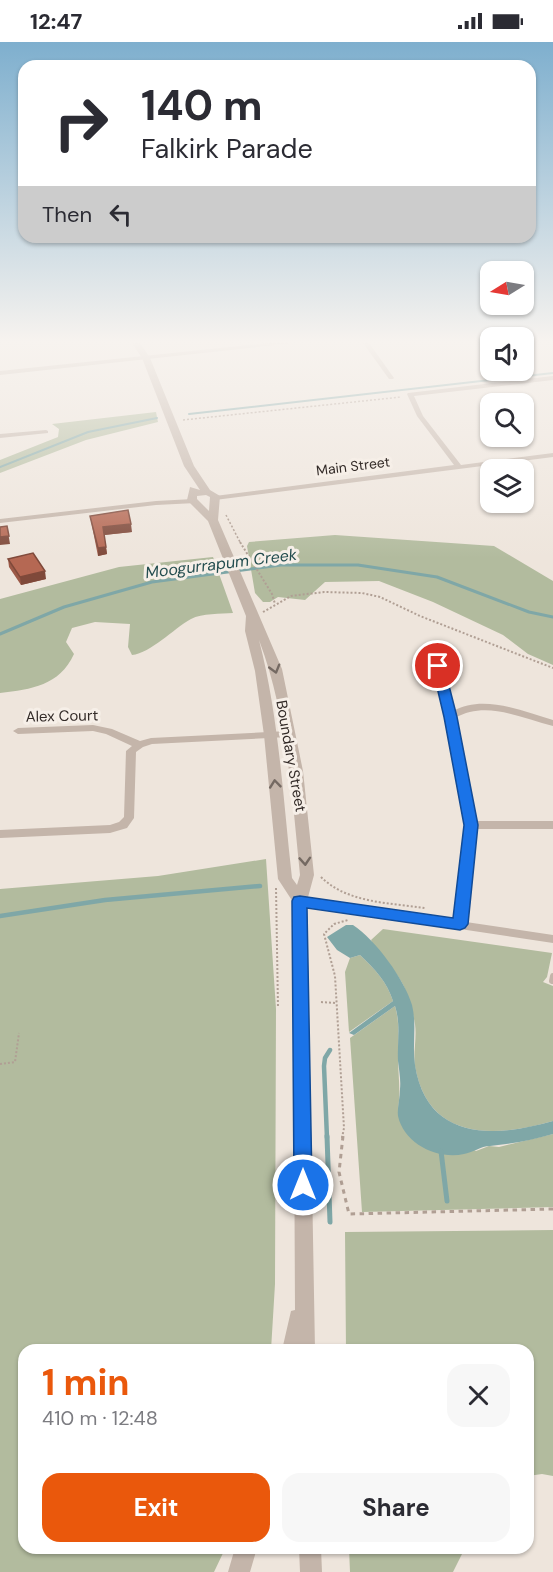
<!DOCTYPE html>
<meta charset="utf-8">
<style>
body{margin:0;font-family:"DM Sans",sans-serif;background:#f7f7f7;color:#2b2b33;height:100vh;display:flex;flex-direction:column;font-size:22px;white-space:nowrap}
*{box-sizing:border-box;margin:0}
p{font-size:20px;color:#7c7c81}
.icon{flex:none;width:33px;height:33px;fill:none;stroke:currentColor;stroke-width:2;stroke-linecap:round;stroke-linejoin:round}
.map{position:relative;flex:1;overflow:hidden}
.details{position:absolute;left:18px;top:1302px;width:516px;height:210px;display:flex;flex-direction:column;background:#fff;border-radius:18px;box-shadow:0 2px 4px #0004}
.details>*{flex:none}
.guide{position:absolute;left:18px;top:18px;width:518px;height:183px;border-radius:18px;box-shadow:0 2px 4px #0004;background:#fff;color:#2b2b33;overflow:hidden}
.needle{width:39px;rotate:259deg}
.controls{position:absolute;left:480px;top:219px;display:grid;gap:12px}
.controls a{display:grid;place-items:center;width:54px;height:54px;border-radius:12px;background:#fff;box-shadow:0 2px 4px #0004;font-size:30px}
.pin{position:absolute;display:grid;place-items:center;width:51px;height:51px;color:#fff;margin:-26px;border:3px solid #fff;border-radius:50%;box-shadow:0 2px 6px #0007}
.me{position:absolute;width:66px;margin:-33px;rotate:0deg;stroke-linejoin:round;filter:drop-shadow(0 0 4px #0008)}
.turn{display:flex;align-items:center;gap:21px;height:126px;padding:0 24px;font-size:27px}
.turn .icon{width:78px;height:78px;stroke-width:2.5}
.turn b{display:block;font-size:42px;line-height:51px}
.then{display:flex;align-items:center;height:57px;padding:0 24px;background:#0003;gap:12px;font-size:22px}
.round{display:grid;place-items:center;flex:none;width:63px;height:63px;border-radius:18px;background:#f7f7f7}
.head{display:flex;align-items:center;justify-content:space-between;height:102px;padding:0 24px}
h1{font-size:36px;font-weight:700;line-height:45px;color:#ea580c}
.primary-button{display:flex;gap:12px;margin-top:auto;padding:12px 24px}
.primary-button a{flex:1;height:69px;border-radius:18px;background:#ea580c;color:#fff;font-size:24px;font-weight:700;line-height:69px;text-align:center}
.primary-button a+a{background:#f7f7f7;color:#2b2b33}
.status{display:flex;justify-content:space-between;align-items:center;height:42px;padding:0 30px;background:#fff;direction:ltr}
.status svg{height:16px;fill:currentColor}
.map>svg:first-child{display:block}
</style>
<div class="status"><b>12:47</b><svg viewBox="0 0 49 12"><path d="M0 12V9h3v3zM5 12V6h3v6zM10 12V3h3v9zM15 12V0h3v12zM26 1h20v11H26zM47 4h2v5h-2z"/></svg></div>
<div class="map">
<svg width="553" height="1530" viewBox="0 0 553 1530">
<rect width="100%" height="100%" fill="#eee5dc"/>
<path fill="#b2bb9e" d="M 156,370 L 158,380 L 86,398 L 0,431 L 0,418 L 58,395 L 59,387 L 52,382 Z
M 335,493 L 494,504 L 553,539 L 553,623 L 528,612 L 503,593 L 433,560 L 379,539 L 325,540 L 305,558 L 278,555 L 270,560 L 263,560 L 255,551 L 247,504 L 249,500 Z
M 213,515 L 233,571 C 221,572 202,571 191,577 C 173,587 151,611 132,613 L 128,605 L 130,582 L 95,580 L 72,586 L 66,600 L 74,612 C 59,644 32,647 0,651 L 0,557 L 119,525 Z
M 266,817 L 276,967 L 275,1242 L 271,1308 L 24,1308 L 24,1506 L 225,1506 L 224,1509 L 214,1530 L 0,1530 L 0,847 L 158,834 Z
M 383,887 L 552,911 L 547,935 L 543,940 L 553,944 L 553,1079 C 494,1096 428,1099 415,1024 C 413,1010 417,996 415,982 C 413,971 409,957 405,947 C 398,928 378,916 371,898 Z
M 360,913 C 375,927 387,940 393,959 L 349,990 L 345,930 L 350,916 Z
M 395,964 C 400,981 398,997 398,1015 C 398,1033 401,1049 398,1067 L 476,1109 L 489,1104 L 499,1105 L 553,1092 L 553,1165 L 362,1170 L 350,996 Z
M 553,1188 L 553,1434 L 542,1432 L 528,1434 L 528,1308 L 346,1308 L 345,1190 Z
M 349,1506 L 465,1506 L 453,1530 L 350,1530 Z"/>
<path fill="#7fa7a7" d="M 346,883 L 353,883 C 375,897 405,938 412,963 C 417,983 412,1003 415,1023 C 427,1099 494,1096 553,1079 L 553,1092 C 532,1098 512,1102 490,1104 C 481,1104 472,1111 464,1112 C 438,1118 404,1102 398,1074 C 397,1066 400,1056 400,1047 C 401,1038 399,1028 398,1019 C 397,1000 401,983 395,964 L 354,993 L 349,991 L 393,959 C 387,940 375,927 360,913 L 350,916 L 337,908 L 327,895 Z"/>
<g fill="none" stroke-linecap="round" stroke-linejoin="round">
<path stroke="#7fa7a7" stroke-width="2" d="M 189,372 L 553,331
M 0,425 L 88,390 L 157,376"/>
<path stroke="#7fa7a7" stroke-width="3" d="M 0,592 L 64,565 L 152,540 L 281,523 L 358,523 L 437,535 L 529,570 L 553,575"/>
<path stroke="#7fa7a7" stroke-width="4.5" d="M 0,874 L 105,858 L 260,844
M 327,1096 L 324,1024 L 325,1016 L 330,1008"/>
<path stroke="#7fa7a7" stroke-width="5" d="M 327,1094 L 330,1180
M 441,1109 L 447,1159"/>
<path stroke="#b09f94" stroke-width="1.5" stroke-dasharray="2 2" stroke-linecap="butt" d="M 183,378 L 401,355
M 226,473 L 241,502"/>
<path stroke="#b09f94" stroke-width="2" stroke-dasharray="2 2" stroke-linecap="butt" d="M 240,500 L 272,552 L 275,562
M 263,570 L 291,554 L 324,550 L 362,551 L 380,555 L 420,574 L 553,626
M 321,835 C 347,861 390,861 425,866
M 276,846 L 278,966
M 321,960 L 336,961
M 0,1022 L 15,1020 L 19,991
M 342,1096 L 344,1086 L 335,934 L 324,892 L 334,882 L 348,878"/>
<path stroke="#b09f94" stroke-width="3" stroke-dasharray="4.5 4.5" stroke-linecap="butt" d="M 343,1094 L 339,1130 L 349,1172 L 553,1167"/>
<path stroke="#c4b5aa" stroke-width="6" d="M 552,939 L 553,934"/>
<path fill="#c4b5aa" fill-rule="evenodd" d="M 269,301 L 294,301 L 0,333 L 0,329 Z
M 363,301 L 369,301 L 394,336 L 393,337 L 389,337 Z
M 553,334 L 553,338 L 414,354 L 423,374 L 461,423 L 553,411 L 553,415 L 215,458 L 211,456 L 215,454 L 454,423 L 417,374 L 407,352 L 408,351 Z
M 46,388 L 48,389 L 48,391 L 0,396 L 0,392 Z
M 193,457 L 196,457 L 196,461 L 156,463 L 0,481 L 0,477 L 156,459 Z
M 438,621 L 443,624 L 453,669 C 483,652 523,669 553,678 L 553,684 C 521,676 486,658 455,676 L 476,779 L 553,779 L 553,787 L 476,787 L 466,880 L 553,893 L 553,901 L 300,863 L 296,862 L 294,859 L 296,856 L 300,855 L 455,878 L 466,783 L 445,675 L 433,624 Z
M 93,683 L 112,687 L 140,699 L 151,696 L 288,689 L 293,692 L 288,695 L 152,702 L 143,705 L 136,710 L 134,776 L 127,786 L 110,791 L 0,796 L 0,788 L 110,783 L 119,780 L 124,775 L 126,709 L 132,704 L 106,692 L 93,689 L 18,692 L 13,689 L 18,686 Z"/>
<path fill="#c4b5aa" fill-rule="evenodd" d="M 132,301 L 140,301 L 150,316 L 194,424 L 210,448 L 220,454 L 218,478 L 282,627 L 303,729 L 314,833 L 307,859 L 315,1308 L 282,1308 L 291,1269 L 295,1268 L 293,860 L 278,837 L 264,693 L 255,629 L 245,589 L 246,574 L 208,479 L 187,458 L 190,445 L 200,448 L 184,424 L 142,316 ZM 206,453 L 210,455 L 209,469 L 197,457 L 197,454 ZM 259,598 C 287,672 292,754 300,833 L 297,843 L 292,836 C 283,757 279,675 259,598 Z
M 235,1506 L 257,1506 L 250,1530 L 228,1530 Z
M 299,1506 L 321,1506 L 322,1530 L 300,1530 Z"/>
</g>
<path fill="#9c5947" d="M 90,474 L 132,490 L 104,493 L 107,512 L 98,514 Z
M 8,517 L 46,537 L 21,543 L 9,525 Z"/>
<path fill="#7f493a" d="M 131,482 L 132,490 L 104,493 L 103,485 Z
M 7,484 L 10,502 L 0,503 L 0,495 Z
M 106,505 L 107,512 L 98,514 L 98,506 Z
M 45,529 L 46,537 L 21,543 L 20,535 Z"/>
<path fill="#b56853" stroke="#7f493a" stroke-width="1.5" d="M 128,468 L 131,482 L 103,485 L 106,505 L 98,506 L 90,474 Z
M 7,484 L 9,494 L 0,495 L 0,485 Z
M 33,511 L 45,529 L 20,535 L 8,517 Z"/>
<defs><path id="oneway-chevron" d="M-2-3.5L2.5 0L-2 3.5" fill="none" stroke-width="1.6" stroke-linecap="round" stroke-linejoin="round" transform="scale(1.5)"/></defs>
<g stroke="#746962">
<use href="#oneway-chevron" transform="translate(275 627) rotate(74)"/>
<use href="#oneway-chevron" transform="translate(275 742) rotate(-96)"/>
<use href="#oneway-chevron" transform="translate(305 819) rotate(86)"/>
</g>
<linearGradient id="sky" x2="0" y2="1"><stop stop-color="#7eafce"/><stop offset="0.58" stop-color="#f7f3ef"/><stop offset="1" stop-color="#f7f3ef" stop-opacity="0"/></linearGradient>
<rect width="553" height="516" fill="url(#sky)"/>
<path fill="#1a73e8" stroke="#114b97" stroke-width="1.5" d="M 438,621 L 444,624 L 457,675 L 478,783 L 468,882 L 465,886 L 460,888 L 307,866 L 312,1143 L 309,1149 L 303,1152 L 296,1149 L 294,1143 L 292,859 L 294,855 L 300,854 L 453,876 L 464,783 L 444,675 L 432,624 Z"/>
<g text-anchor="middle" stroke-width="6" stroke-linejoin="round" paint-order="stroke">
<g font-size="14" fill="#332b28" stroke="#f6efe8">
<text transform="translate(353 424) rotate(-7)" y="5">Main Street</text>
</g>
<g font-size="15" fill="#332b28" stroke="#f6efe8">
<text transform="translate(62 674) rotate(-1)" y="5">Alex Court</text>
<text transform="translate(291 714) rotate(80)" y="5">Boundary Street</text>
</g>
<g font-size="16" font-style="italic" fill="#234d4f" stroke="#f6efe8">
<text transform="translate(221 521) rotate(-7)" y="6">Moogurrapum Creek</text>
</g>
</g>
</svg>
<div class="controls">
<a><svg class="needle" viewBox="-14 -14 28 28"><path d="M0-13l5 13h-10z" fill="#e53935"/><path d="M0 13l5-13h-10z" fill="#7c7c81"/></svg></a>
<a><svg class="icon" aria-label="sound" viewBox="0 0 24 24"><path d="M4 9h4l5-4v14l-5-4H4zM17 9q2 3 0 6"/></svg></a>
<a><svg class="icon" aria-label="search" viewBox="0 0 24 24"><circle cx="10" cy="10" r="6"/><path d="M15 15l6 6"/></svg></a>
<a><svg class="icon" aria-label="layers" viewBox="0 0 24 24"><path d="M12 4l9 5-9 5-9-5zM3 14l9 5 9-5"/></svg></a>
</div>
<div class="pin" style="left:438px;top:624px;background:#d93025"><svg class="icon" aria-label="arrive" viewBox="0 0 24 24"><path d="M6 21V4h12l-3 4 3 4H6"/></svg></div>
<svg class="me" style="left:303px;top:1143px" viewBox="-20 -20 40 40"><circle r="17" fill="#1a73e8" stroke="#fff" stroke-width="3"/><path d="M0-11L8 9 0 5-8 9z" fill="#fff"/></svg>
<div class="guide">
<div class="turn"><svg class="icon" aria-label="right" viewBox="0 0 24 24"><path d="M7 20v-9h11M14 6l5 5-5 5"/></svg><div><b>140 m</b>Falkirk Parade</div></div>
<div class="then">Then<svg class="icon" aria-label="left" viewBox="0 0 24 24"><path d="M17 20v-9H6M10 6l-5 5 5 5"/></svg></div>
</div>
<section class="details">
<div class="head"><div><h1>1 min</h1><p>410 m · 12:48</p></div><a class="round"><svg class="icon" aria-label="close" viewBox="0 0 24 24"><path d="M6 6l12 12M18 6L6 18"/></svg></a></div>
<div class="primary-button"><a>Exit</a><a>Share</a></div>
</section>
</div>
